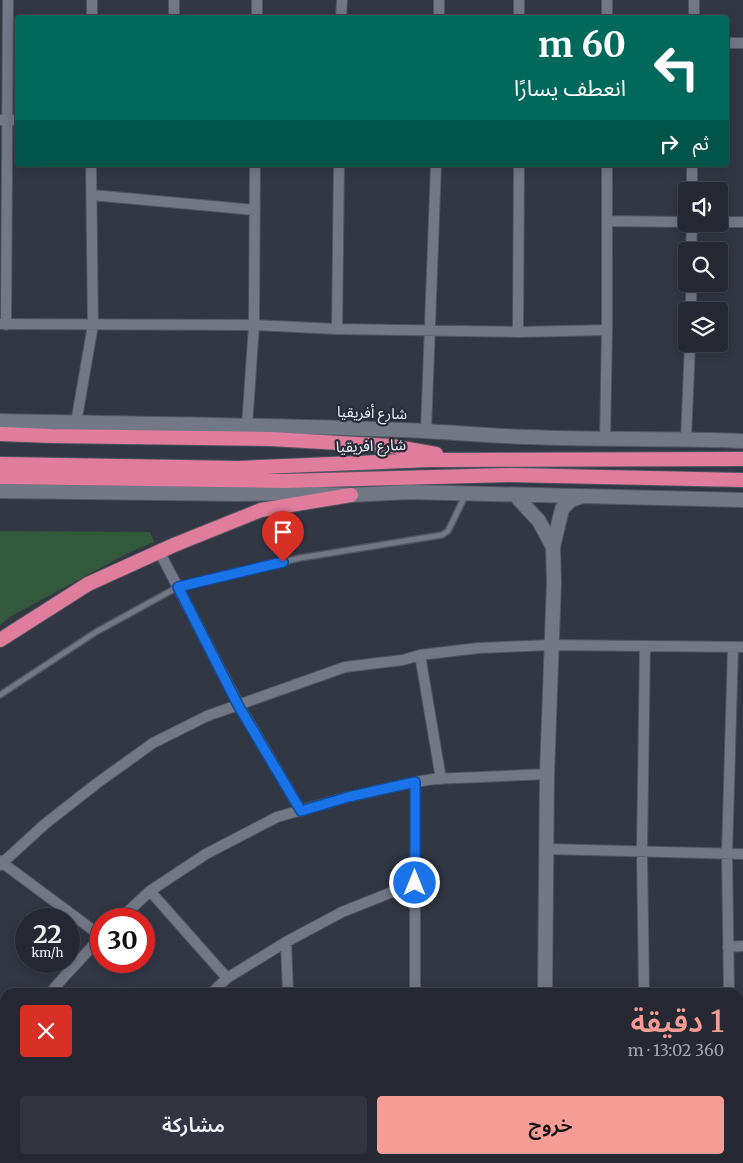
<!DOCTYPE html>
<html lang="ar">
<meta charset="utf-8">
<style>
body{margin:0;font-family:Merriweather,"Noto Sans Arabic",serif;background:#32353f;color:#f1f3f6;direction:rtl;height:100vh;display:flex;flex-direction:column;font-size:19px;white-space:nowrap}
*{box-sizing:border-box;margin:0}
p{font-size:16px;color:#a4a6ac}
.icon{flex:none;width:28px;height:28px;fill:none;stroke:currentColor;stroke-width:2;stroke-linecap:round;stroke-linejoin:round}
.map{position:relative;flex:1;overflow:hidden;direction:ltr}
.panel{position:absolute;left:0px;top:988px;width:744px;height:176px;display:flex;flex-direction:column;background:#262933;border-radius:15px 15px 0 0;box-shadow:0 2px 12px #0003,0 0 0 1px #42454e;direction:rtl}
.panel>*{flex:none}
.banner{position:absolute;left:15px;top:15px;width:714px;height:152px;border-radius:5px;box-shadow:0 2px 12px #0003,0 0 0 1px #42454e;direction:rtl;background:#00695c;color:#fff;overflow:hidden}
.fabs{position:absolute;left:678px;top:182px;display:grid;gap:10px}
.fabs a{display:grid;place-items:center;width:50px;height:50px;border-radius:5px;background:#262933;box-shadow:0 2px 12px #0003,0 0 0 1px #42454e;font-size:25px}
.speed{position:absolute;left:15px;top:908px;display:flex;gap:10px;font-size:25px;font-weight:700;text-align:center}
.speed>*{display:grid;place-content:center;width:65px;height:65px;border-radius:50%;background:#262933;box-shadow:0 2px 12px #0003,0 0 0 1px #42454e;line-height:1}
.speed small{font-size:12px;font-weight:400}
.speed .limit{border:8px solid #d22;background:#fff;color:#111}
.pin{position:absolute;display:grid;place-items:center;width:42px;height:42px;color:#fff;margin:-51px -21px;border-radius:50% 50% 50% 0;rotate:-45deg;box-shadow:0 0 5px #0007}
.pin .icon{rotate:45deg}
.me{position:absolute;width:55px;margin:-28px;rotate:0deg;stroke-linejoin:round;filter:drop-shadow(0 0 4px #0008)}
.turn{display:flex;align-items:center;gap:18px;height:105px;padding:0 20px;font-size:22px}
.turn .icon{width:65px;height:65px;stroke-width:2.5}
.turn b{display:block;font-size:35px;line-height:42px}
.then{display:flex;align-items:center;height:48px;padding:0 20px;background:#0003;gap:10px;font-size:19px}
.round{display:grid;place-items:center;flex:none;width:52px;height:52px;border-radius:5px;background:#32353f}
.summary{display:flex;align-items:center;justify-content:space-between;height:85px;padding:0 20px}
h1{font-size:30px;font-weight:600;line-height:38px;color:#f59c95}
.primary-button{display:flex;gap:10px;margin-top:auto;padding:10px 20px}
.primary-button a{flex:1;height:58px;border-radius:5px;background:#f59c95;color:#111;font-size:20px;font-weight:600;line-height:58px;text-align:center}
.primary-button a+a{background:#32353f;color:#f1f3f6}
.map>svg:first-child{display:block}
</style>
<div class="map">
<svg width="743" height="1163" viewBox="0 0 743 1163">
<rect width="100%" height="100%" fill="#323744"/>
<path fill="#335a3c" d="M 0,531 L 150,532 L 154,542 L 126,554 L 10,617 L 0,625 Z"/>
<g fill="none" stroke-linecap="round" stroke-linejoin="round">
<g stroke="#515560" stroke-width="8">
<path id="service" d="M 0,695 L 96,632 L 178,587 L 300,558 L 442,535 L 448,531 L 466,494"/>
</g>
<g stroke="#515560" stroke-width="12">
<path id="minor" d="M 607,0 L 607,18
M 92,18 L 92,0
M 174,18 L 174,0
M 257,18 L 257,0
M 341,18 L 342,0
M 439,18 L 439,0
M 519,18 L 519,0
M 694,18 L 694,0
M 726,43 L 743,43
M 0,120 L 18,120
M 692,191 L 692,165
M 92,195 L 255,210
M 607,221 L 686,222
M 719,222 L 743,222
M 691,251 L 692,224
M 691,311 L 691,284
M 0,324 L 254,325 L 337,329 L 518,332 L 607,330
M 6,325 L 8,0
M 337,329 L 339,165
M 518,332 L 519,165
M 76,423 L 93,325 L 91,165
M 247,426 L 254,325 L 255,165
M 426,431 L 436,165
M 605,439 L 607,330 L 607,165
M 686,439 L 690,344
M 159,551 L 239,705 L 301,811
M 420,655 L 441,779
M 546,849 L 743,854
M 0,861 L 101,936
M 0,865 L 45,824 L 96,784 L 153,743 L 207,716 L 345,667 L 403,660 L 420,655 L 478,648 L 551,645 L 743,647
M 150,891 L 227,978
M 120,919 L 150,891 L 206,854 L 277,817 L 348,797 L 415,782 L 434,779 L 547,774
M 286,942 L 288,992
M 728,947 L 743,946
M 51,992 L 63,978 L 101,937
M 213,992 L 227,978 L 286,942 L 342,912 L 415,883
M 415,992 L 415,782
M 644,992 L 642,851 L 645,646
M 729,992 L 727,854 L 733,647
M 739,1021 L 743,1021
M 0,1065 L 5,1057
M 739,1104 L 743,1104
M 0,1151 L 5,1152
M 27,1159 L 41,1163
M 414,1159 L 414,1163
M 200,1163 L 200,1159
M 734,1163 L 734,1159"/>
</g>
<g stroke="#515560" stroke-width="16">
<path id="tertiary" d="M 0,421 C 142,424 284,425 426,431 C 460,433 494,436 528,437 C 600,440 671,438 743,441
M 0,491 L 238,494 L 287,493 L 351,495 L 409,492 L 743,500
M 515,495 L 539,521 L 553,547
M 545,992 L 547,774 L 554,582 L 553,547 L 562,509 L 571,500 L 580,497
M 543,1163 L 543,1159"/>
</g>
<g stroke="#515560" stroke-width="16">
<path id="trunk" d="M 0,434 L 52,436 L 271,439 L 391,446 L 436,454
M 0,464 L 239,468 L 429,460 L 743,459
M 0,477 L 284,481 L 509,475 L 743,480
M 0,640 L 88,584 L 174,545 L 261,510 L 351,495"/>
</g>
<use href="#service" stroke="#737887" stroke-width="5"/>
<use href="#minor" stroke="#737887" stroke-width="10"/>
<use href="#tertiary" stroke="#737887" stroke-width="14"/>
<use href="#trunk" stroke="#e07d9c" stroke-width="14"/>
</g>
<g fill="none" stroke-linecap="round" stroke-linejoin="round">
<g stroke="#114b97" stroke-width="12">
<path id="route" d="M 283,562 L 178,587 L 238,705 L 301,811 L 348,797 L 415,782 L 415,883"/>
</g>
<use href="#route" stroke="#1a73e8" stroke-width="9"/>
</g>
<g text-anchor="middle" stroke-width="4.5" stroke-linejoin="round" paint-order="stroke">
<g font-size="15" fill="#edf1f9" stroke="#282d39">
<text transform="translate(372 413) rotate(2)" y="5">شارع أفريقيا</text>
<text transform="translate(371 446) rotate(-2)" y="5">شارع افريقيا</text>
</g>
</g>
</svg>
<div class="fabs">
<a><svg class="icon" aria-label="sound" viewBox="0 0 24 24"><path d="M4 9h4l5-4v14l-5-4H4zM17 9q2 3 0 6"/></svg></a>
<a><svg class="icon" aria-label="search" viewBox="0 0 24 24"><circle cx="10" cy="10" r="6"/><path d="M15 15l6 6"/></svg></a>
<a><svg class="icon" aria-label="layers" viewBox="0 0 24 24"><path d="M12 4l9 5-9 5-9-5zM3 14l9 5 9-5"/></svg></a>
</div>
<div class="speed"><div>22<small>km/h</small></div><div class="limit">30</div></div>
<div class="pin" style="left:283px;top:562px;background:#d93025"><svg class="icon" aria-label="arrive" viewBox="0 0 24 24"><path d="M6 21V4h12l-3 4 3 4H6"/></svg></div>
<svg class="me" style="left:415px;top:883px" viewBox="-20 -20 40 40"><circle r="17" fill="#1a73e8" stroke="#fff" stroke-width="3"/><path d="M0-11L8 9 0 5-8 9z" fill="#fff"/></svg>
<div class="banner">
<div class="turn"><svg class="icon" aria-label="left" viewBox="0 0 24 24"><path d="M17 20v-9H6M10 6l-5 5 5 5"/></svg><div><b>60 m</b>انعطف يسارًا</div></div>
<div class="then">ثم<svg class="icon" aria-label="right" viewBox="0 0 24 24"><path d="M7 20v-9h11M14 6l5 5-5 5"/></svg></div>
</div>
<section class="panel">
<div class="summary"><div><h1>1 دقيقة</h1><p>360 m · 13:02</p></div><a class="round" style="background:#d93025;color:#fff"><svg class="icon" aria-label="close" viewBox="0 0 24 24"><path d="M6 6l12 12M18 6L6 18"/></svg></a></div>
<div class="primary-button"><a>خروج</a><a>مشاركة</a></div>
</section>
</div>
